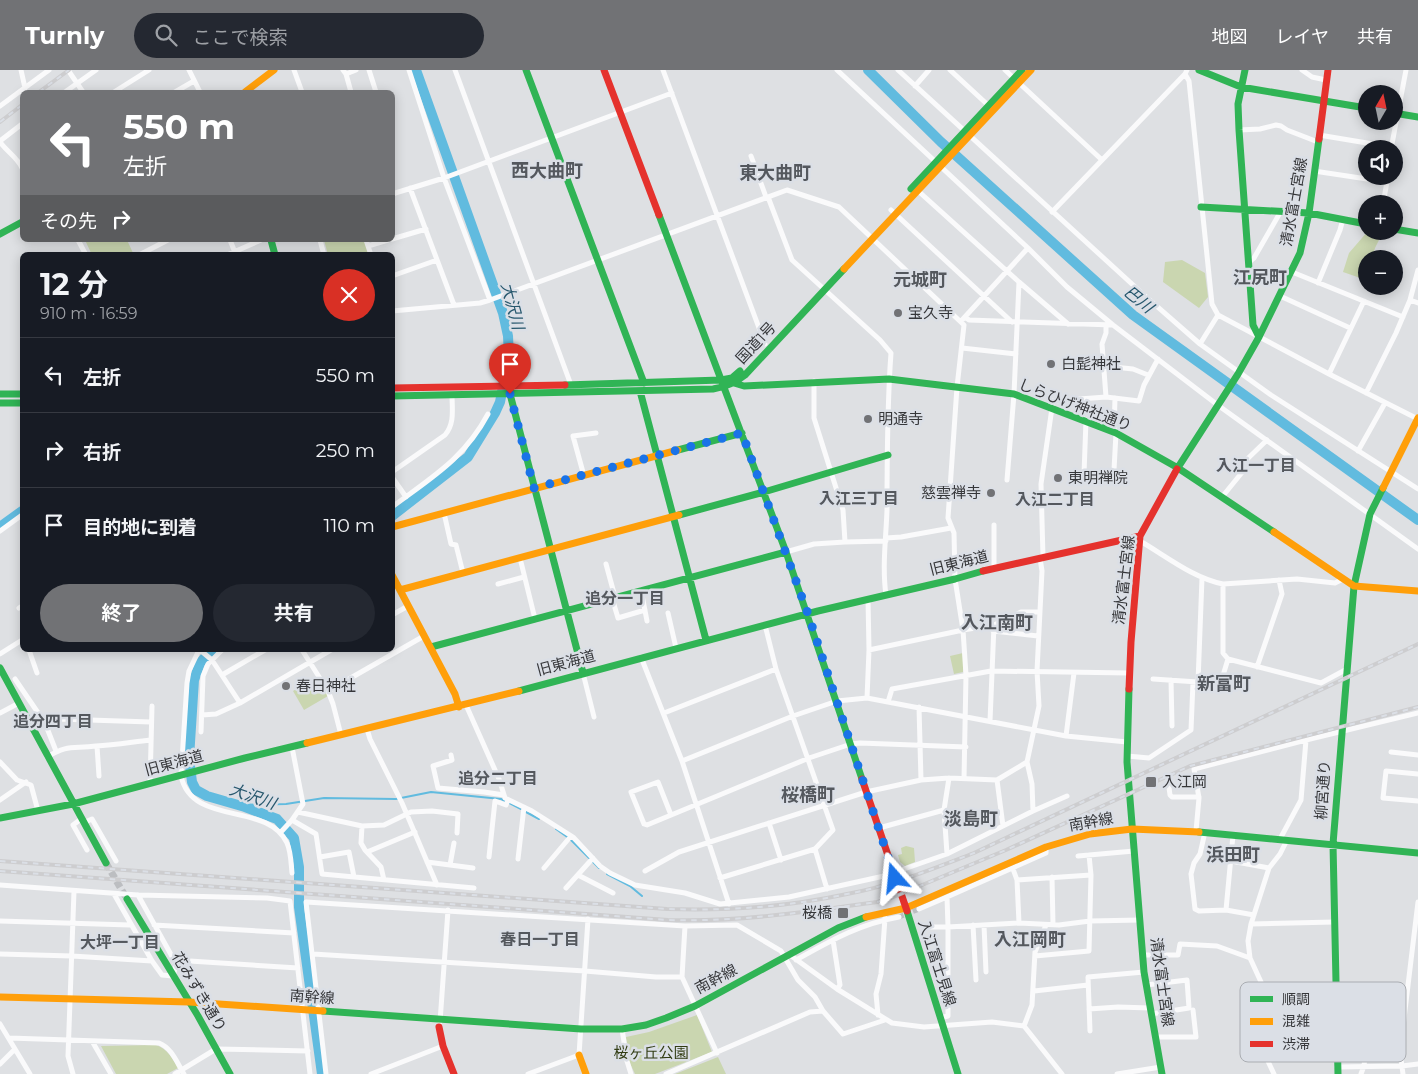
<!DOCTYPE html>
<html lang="ja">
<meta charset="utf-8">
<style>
body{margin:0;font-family:Montserrat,"Noto Sans JP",sans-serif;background:#242831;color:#f1f3f6;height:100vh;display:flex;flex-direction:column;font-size:19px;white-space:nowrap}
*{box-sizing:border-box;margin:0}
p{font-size:16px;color:#9ea1a6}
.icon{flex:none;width:28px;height:28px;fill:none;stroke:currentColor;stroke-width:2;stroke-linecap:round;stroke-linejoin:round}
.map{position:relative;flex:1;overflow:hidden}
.side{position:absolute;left:20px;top:182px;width:375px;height:400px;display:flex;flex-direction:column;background:#171b24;border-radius:8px;box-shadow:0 2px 12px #0003}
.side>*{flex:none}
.guide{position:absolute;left:20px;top:20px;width:375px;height:152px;border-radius:8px;box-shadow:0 2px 12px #0003;background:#717275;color:#fff;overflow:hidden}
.needle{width:32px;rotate:9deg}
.controls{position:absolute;left:1358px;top:15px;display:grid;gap:10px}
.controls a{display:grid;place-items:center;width:45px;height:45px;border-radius:50%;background:#171b24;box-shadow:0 2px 12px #0003;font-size:25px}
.pin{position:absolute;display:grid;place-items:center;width:42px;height:42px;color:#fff;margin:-51px -21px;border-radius:50% 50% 50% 0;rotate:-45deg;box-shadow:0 0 5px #0007}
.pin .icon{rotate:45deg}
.me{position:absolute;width:55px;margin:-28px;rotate:342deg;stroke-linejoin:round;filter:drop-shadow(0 0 4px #0008)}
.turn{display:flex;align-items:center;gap:18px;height:105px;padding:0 20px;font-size:22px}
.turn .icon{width:65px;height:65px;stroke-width:2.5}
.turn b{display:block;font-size:35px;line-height:42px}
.then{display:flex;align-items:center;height:48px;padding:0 20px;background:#0003;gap:10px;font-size:19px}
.round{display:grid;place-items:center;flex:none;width:52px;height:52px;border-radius:26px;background:#242831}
.headline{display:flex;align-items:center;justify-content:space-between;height:85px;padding:0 20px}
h1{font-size:30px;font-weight:700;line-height:38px}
.button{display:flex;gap:10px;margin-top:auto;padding:10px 20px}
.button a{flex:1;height:58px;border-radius:30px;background:#717275;color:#fff;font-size:20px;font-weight:700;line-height:58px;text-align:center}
.button a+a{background:#242831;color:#f1f3f6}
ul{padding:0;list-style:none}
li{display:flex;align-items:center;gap:15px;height:75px;padding:0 20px;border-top:1px solid #363941}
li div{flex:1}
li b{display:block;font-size:19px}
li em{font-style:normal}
header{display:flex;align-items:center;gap:30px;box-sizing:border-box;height:70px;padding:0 25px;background:#717275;color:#fff}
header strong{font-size:24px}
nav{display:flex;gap:28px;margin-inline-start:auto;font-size:18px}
.search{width:350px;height:45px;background:#242831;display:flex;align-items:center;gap:12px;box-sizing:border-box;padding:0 18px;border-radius:28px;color:#9ea1a6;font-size:19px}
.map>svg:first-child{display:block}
</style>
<header>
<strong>Turnly</strong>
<div class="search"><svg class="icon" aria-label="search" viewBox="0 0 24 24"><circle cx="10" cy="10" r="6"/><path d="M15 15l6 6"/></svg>ここで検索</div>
<nav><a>地図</a><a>レイヤ</a><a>共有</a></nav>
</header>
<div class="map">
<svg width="1418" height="1004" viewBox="0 0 1418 1004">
<rect width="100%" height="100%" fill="#dee0e3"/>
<path fill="#cad6b0" d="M 1368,161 L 1383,162 L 1375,178 L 1372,189 L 1366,189 L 1366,210 L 1343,202 L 1349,183 Z
M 85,170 L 127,170 L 133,183 L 130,185 L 92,185 Z
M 324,170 L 366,170 L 370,185 L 328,185 Z
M 1182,190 L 1205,203 L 1208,227 L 1199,238 L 1163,212 L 1165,192 Z
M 963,583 L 963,602 L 954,604 L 950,586 Z
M 317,607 L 328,626 L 304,640 L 293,621 Z
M 906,776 L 914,778 L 915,792 L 905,796 L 900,792 L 898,785 L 902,784 L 901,778 Z
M 697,945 L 712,982 L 655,1004 L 635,1004 L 629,991 L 626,967 L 649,962 Z
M 156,975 C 168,979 172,988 178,998 L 167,1004 L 116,1004 L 101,976 Z
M 718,987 L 726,1004 L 675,1004 Z"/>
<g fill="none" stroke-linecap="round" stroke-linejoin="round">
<path stroke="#61bbdf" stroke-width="2" d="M 238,735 L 286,734 L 324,728 L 396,729 L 431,722 L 501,729 L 521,739
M 526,742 L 539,749
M 556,759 L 570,769 L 599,798
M 607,804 L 630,816 L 642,826"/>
<path stroke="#61bbdf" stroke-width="10" d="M 868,0 L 941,72 L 1133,245 L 1418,450
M 392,446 L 468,387 L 495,343 L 500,332 L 509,287 L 508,266 L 503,243 L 416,0
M 0,457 L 22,441
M 212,580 L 200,593 L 194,610 L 189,688 L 192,712 L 196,720 L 207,726 L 245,737 L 277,749 L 294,768 L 299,797 L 299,837 L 322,1004"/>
<path stroke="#bcbec1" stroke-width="5" stroke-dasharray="5 2.5" stroke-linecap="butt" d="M 899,847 L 919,839"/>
<path stroke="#bcbec1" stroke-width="7" stroke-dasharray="7 3.5" stroke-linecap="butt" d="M 106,793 L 127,829"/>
<path stroke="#fafafb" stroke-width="5" d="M 21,0 L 25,18
M 68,0 L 83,22
M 189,0 L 200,22
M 294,0 L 302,22
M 343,0 L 346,4 L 351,22
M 369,0 L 376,22
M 409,0 L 444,108 L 490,230
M 455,0 L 571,315
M 663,0 L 765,274
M 837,0 L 1028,178 L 1067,217 L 1113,255 L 1219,336 L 1418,479
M 898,0 L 1144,225 L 1200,274 L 1271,325 L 1418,419
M 950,0 L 989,36
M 1005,0 L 1102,90
M 1302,0 L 1312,7 L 1326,10
M 346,4 L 356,0
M 1185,4 L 1189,11 L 1212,234 L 1218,245 L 1329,304 L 1418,349
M 915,16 L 929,0
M 65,22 L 96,0
M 114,22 L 149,0
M 175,22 L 194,11
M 0,36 L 49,0
M 1239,60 L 1260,59 L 1276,55 L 1281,56 L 1287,60 L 1318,72
M 1319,65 L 1391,77
M 0,71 L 22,54
M 0,72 C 7,82 17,87 22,98
M 1391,79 L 1406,0
M 751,86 L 766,127
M 1314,101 L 1387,112
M 410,118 L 454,235
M 916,119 L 1019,212 L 1014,324 L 1007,410
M 392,124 L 444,108 L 672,23
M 768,127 L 792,190 L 880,270 L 891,283 C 887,336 887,388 887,440 C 886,468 882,497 886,525
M 1383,134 L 1388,106
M 891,140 L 1012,252
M 1052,142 L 1185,4 L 1187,0
M 392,169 L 426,159
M 78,170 L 86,185
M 230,170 L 236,185
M 320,170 L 324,185
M 366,170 L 371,185
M 368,176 L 388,170
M 139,185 L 168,170
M 227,185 L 261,170
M 1249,192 L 1254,188 L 1281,141
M 1292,202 L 1403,247
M 392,206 L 437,190
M 1019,212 L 1068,254
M 1318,213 L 1340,160 L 1343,149
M 1280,226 L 1350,258
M 1410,230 L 1418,233
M 392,241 L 480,233 L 490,230 L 787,120 L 839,137 L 964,255 L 957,317 L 948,448 L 954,463 L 955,509 L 963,560 L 966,605 L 964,709
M 965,247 L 969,250 L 1113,255
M 963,249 L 1028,178
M 1106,256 L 1106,263 L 1102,274 L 1106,327
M 1200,274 L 1218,245
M 962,278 L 1016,284
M 1104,296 L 1133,299 L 1148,305
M 1329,304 L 1364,231
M 814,311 L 814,348 L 843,440 L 845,472 L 886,471
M 1366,323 L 1396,263 L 1410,230 L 1418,200
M 1082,349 L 1084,329
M 1114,362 L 1115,328
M 1358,381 L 1385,333
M 1114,400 L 1116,363
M 392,402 L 445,365 C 455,353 452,339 452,325
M 1084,404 L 1086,350
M 584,406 L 573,366 L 596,363
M 392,407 L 406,427
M 1222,427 L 1244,400 L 1241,395 L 1267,370
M 392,437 C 432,407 464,389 488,344
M 444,443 L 451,474 L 456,475 L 463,503
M 994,455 L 994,497
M 0,461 L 22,445
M 886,468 L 901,467 L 951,458
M 1140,471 C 1166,486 1193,508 1223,514 L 1297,509 L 1335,513 L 1343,509
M 786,482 L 814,474 L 845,472
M 1043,487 L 1041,414 L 1053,331 L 1106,327 L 1139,331 L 1144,315 L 1158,289
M 520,488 L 535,549
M 606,494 L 615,527
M 498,514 L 524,507
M 1223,514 L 1223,583 L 1228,589 L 1321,613 L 1347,599
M 641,520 L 647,551
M 612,528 L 618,548 L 645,540
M 19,538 L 22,536
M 668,543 L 676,578
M 392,545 L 408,536
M 993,561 L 1038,566
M 29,580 L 37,603
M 199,580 L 189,601 L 187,613 L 181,706 C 192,757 267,731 287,773 C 291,782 291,793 292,803
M 200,580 L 212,590 L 240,633 L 331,580
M 302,580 L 328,621 L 333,634 L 341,665
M 869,580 L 963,560 L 994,555 L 1021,542 L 1039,542
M 0,584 L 22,570
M 641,587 L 682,691 L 729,834
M 1257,597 L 1282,524 L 1279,510
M 583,603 L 594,647
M 222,605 L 265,580
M 15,609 L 45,653 L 56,681
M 1153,609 L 1198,612 L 1202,508
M 1171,610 L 1172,656
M 1221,612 L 1228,589
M 328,621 L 424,566
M 867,628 L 869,580 L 868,529
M 888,632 L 892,619 L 991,601 L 1129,603
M 466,635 L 499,709 L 505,728 L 532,741 L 573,767 L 600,796 L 610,803 L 635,815 L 685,823 L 720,834 L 789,827 L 884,806
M 919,637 L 921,710
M 0,643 L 19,633
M 664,643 L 776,599
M 202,645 L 216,644 L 240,633
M 990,651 L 994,555
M 45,653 L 58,649 L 151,652
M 367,659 L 370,669 L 402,733 L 437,815
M 201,662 L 203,606 L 208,594 L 222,580
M 1066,666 L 1074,603
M 97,676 L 99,706
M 292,677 L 303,734 L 292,750 L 316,764 L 322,804 L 474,818
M 1391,682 L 1418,685
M 451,685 L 452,690 L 433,696 L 438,718 L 484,722 L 504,725
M 1127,686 L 1149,688 L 1191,660 L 1193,612
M 47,687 C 68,674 73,679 96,676 C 114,675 132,672 150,670
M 682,691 L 793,646 L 837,631 L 867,628 L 1066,666 L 1127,672
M 0,692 L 17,710 L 31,715 L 38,741
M 1027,692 L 1032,714 L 1033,741
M 1418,704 L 1386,701 L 1383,728 L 1418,731
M 997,710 L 1003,756
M 1168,710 L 1170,725 L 1172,727 L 1199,727
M 150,714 L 152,636
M 0,730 L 26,712
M 298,742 L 362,756 L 384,755 L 411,742 L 432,741 L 458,744 L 457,763
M 671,745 L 658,712 L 631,722 L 644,754 L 647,755 L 809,688 L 851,674 L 860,673 L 966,677
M 81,749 L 73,755 L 87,780
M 83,753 L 92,749 L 116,791
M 769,753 L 781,790
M 362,756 L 361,773 L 365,780 L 381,797 L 384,810
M 879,758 L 944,740
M 1196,761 L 1199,728 L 1194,699 L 1306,670 L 1418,643
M 1205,762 L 1200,784 L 1194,793 L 1191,804 L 1195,839 L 1199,841 L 1226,840 L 1254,845
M 280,763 L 292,750
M 1280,769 L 1301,730 L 1306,670
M 815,779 L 827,819
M 367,782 L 415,762
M 947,784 L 944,740 L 949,708
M 1078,786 L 1134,781
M 320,787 L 349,782 L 354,807
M 489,787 L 495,731 L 506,735 L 508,730
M 518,789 L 524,737
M 1231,791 L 1269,798
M 427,792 L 473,798
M 450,795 L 454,773
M 544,798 L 571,766
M 904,799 L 947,784 L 1033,741 L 1067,726
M 1013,799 L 1017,810 L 1019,853
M 645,801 L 679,782 L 866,722 L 921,710 L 949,708 L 997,710 L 1027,692 L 1039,636 L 1037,601 L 1042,501 L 1040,488
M 578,805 L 613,823
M 1052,807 L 1053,855
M 720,808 L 815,779 L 833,760 L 776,599 L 765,555
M 1017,810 L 1091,805
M 0,815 L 138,825 L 267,828 L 290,831 L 310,1004
M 566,818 L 593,788
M 114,824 L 152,891 L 162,905 L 173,906 L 176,895 L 174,890
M 138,825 L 174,890 L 298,898
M 919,839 L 947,827
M 1226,840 L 1233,765
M 0,851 L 130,855
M 1251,854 L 1334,852
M 154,855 L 294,863
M 973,855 L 976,910
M 984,855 L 986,902
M 685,856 L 682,907 L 717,983
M 931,857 L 948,857 L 947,827 L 1046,783 L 1046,777
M 833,870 L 840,915 L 837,919
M 0,884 L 72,886 L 152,891
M 313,884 L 585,901 L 656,907 L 682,907
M 790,885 L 837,919 L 892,953 L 924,957 L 992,952 L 1024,956 L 1062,1004
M 1143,885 L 1178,885 L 1180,874 L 1217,876 L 1250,888
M 1035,886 L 1089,881 L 1091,805 L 1089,785
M 796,890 C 830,871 859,854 899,847
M 1146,915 L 1187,910 L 1189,938 L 1151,944
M 1034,921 L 1088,915
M 1089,939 L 1118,937 L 1150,938
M 878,945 L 876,924 L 881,904 L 885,848
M 940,948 L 948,946 L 948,857 L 1019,853 L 1059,855 L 1090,851 L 1140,850
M 1336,949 L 1374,960 L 1376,964 L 1402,968
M 440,952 L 448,840
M 0,954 L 30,1004
M 1024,956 L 1032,935 L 1035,882 L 1046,855
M 622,959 L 627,991 L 631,1004
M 1090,961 L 1088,907 L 1144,902
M 1155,967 L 1196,967 L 1193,940
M 9,968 L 159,973 C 172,978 177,993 184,1004
M 1266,970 L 1337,969
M 92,971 L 111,1004
M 0,994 L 15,979
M 1337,997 L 1402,996 L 1418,994
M 73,1004 L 68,986 L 74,821
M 175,1004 L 216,979 L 308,981
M 326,1004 L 306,832 L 685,856 L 737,855 L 781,881 L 798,910 L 815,927 L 823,941
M 371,1004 L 443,976
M 528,1004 L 579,985 L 588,849
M 666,1004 L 810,942 L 823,941 L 843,964 L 885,950
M 1117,1004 L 1161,997
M 1274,1004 L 1266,987 L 1265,937 L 1261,912 L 1250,888 L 1248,871 L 1251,854 L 1269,798 L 1280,784 L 1287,770
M 1361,1004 L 1364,996 L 1368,959
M 1403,1004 L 1400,982 L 1418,832"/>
<path stroke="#30b455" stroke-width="7" d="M 526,0 L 644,313
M 1199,0 L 1241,17 L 1366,38
M 1245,0 L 1238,34 L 1239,60 L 1253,255 L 1259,267
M 1394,43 L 1418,47
M 911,119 L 1022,0
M 1201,137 L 1309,143 L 1366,154
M 659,145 L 786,482 L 862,709
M 1394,159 L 1418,163
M 0,164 L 22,152
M 271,170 L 275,185
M 733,310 L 734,313 L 744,316 L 889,309 L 1014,324 L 1116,363 L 1178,398 L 1274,462
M 565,315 L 721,310 L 732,308 L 740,301
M 640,321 L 706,570
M 0,324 L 22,324
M 510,324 L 583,603
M 392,326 L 713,319 C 725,317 735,313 745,305 L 844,199
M 0,333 L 22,333
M 678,380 L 742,363
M 1177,399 L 1238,304 L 1259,267 L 1300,183 L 1309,143 L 1319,69
M 679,445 L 764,422 L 888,385
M 431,577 L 786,482
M 0,598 L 106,793
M 1129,619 L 1127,692 L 1144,902 L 1162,1004
M 519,621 L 818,541 L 955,509 L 983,501
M 0,748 L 73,734 L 245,688 L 307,673
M 1199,762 L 1418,783
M 127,829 L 198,946 L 230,1004
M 907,841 L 958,1004
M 323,941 L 581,959 L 622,959 L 646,955 L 666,948 L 695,936 L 838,858 L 866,847
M 1338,1004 L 1333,774 L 1354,516 L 1370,444 L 1383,418"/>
<path stroke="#ff9f0a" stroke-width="7" d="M 245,22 L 274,0
M 844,199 L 1031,0
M 1383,418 L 1418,348
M 392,457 L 678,380
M 1274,462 L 1354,516 L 1418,521
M 392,505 L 455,624 L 459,637
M 400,520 L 679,445
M 307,673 L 519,621
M 866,847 L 906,838 L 1046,777 L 1090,764 L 1132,759 L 1199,762
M 0,927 L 189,932 L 323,941
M 579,985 L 586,1004"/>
<path stroke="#e5322d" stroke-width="7" d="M 604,0 L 659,145
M 1319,69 L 1328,0
M 392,318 L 565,315
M 983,501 L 1140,466
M 1129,619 L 1131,572 L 1140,466 L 1177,399
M 862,709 L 907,841
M 439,957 L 443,976 L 454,1004"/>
<g stroke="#cdcdcf" stroke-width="4">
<path id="rail" d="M 39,22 L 69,0
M 0,52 L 22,35
M 0,791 L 667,839 C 728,841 787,837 847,824 C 891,816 932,799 974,783 L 1418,574
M 0,801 L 668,850 C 740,852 806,842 877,832 L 891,828 L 1006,780 L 1190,696 L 1418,637"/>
</g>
<use href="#rail" stroke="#dbdfe6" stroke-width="2" stroke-dasharray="5.5" stroke-linecap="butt"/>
</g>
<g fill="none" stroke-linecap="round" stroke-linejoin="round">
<path stroke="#1a73e8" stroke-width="9" stroke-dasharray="0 16.2" d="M 510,324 L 534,418 L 742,363 L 808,544 L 895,808"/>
</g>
<g fill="#717275" stroke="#dbdfe6" stroke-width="2">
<circle cx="898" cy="243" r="5"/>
<circle cx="1051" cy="294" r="5"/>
<circle cx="868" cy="349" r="5"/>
<circle cx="1058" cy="408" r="5"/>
<circle cx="991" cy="423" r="5"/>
<circle cx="286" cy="616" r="5"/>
<rect x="1145" y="706" width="12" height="12" rx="2.5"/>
<rect x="837" y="837" width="12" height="12" rx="2.5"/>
</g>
<g text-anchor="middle" stroke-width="5" stroke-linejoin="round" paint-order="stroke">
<g font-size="15" fill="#36373a" stroke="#dbdfe6">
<text transform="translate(1294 132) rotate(-80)" y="5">清水富士宮線</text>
<text transform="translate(756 273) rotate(-47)" y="5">国道1号</text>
<text transform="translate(1075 335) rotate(21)" y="5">しらひげ神社通り</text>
<text transform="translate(959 493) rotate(-14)" y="5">旧東海道</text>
<text transform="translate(1124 510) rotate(-83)" y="5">清水富士宮線</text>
<text transform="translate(566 593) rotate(-15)" y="5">旧東海道</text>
<text transform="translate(174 693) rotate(-15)" y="5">旧東海道</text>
<text transform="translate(1323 720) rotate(-86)" y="5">柳宮通り</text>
<text transform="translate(1091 752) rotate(-10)" y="5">南幹線</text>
<text transform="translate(937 893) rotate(72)" y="5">入江富士見線</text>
<text transform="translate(716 909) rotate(-28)" y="5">南幹線</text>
<text transform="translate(1162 912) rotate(82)" y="5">清水富士宮線</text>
<text transform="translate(199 922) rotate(59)" y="5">花みずき通り</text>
<text transform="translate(312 927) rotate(4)" y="5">南幹線</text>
</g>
<g font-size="15" fill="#36373a" stroke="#dbdfe6" text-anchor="start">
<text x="908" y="248">宝久寺</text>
<text x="1061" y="299">白髭神社</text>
<text x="878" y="354">明通寺</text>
<text x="1068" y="413">東明禅院</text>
<text x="981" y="428" text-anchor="end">慈雲禅寺</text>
<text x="296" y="621">春日神社</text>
<text x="1162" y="717">入江岡</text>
<text x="832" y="848" text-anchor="end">桜橋</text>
</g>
<g font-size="15" fill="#323d14" stroke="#dbdfe6">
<text x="651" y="988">桜ヶ丘公園</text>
</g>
<g font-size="16" font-style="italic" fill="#27576d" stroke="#dbdfe6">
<text transform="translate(1139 229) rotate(39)" y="6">巴川</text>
<text transform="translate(513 236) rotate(75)" y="6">大沢川</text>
<text transform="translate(253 726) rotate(19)" y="6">大沢川</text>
</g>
<g font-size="16" font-weight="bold" fill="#54585e" stroke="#dbdfe6">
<text x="1256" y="401">入江一丁目</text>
<text x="859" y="434">入江三丁目</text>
<text x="1055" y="435">入江二丁目</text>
<text x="625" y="534">追分一丁目</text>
<text x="53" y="657">追分四丁目</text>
<text x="498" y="714">追分二丁目</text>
<text x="540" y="875">春日一丁目</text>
<text x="120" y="878">大坪一丁目</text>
</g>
<g font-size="18" font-weight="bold" fill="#54585e" stroke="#dbdfe6">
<text x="547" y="107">西大曲町</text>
<text x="775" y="109">東大曲町</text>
<text x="1260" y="214">江尻町</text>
<text x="920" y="216">元城町</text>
<text x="997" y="559">入江南町</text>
<text x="1224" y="620">新富町</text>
<text x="808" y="731">桜橋町</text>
<text x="971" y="755">淡島町</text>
<text x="1233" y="791">浜田町</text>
<text x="1030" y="876">入江岡町</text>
</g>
</g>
<rect x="1240" y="912" width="166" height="80" rx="8" fill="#dbdfe6" stroke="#aaadb2" stroke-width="1"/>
<rect x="1250" y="926" width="23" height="6" fill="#30b455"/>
<rect x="1250" y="948" width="23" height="7" fill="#ff9f0a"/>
<rect x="1250" y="971" width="23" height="6" fill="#e5322d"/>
<g font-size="14" fill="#36373a">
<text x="1282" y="934">順調</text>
<text x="1282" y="956">混雑</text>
<text x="1282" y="979">渋滞</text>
</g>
</svg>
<div class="controls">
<a><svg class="needle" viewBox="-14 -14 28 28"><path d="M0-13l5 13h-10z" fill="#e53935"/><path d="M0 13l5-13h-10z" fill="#9ea1a6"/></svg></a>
<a><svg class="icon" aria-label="sound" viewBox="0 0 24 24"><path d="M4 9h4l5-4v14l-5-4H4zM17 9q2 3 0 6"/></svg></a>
<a>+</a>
<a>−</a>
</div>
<div class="pin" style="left:510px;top:324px;background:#d93025"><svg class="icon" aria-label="arrive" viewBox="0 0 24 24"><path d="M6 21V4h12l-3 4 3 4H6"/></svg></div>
<svg class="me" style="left:895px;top:808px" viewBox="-20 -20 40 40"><path d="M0-17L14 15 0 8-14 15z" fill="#1a73e8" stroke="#fff" stroke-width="4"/></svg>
<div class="guide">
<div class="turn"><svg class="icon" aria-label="left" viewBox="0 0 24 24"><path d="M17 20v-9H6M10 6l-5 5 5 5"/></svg><div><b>550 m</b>左折</div></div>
<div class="then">その先<svg class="icon" aria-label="right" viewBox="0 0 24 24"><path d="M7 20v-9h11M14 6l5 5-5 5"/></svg></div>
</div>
<section class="side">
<div class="headline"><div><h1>12 分</h1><p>910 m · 16:59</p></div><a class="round" style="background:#d93025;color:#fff"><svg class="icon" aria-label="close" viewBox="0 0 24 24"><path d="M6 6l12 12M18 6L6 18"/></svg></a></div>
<ul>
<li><svg class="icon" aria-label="left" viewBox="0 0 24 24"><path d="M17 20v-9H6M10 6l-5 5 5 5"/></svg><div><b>左折</b></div><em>550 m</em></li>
<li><svg class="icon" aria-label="right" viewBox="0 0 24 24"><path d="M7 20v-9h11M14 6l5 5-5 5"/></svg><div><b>右折</b></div><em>250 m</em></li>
<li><svg class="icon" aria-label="arrive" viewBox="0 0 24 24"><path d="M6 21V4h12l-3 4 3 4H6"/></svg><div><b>目的地に到着</b></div><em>110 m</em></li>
</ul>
<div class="button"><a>終了</a><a>共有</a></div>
</section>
</div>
